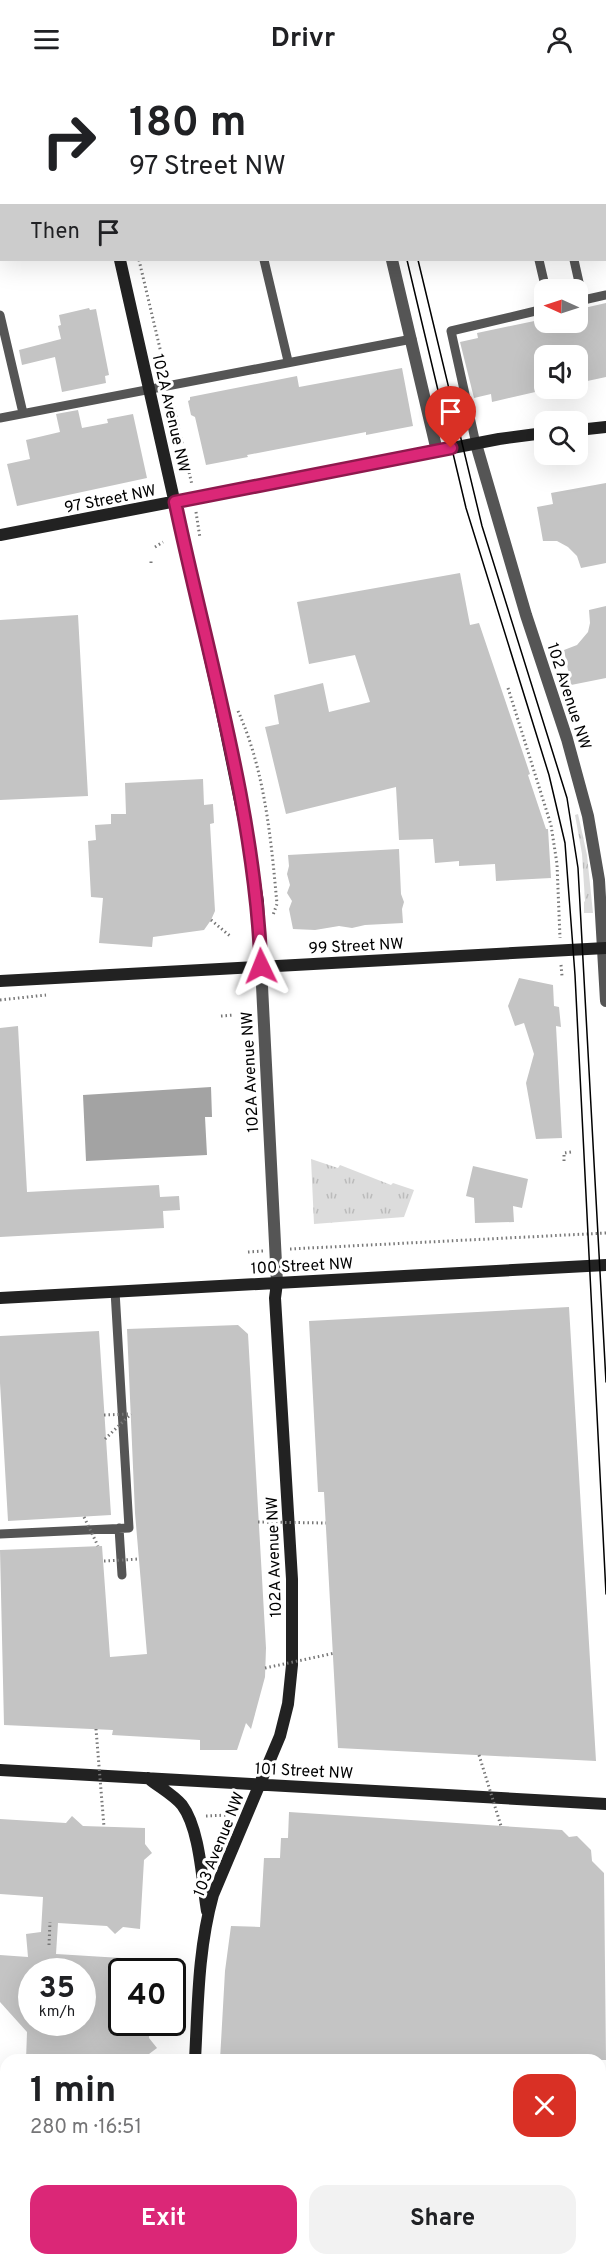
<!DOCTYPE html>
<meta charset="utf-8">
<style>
body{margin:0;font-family:Overpass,sans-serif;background:#f2f2f2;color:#202124;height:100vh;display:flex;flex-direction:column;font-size:22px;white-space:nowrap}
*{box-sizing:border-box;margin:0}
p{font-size:20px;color:#757577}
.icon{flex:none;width:33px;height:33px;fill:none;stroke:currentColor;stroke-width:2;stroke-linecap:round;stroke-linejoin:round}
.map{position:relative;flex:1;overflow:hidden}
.sheet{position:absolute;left:0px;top:1976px;width:606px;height:212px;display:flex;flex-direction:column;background:#fff;border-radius:18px 18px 0 0;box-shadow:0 6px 24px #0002}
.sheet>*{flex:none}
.hud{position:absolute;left:0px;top:0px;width:606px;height:183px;box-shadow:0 6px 24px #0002;background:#fff;color:#202124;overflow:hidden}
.needle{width:39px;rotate:273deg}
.buttons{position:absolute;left:534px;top:201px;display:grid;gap:12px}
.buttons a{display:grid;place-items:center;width:54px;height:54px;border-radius:12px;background:#fff;box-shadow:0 6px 24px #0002;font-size:30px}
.speed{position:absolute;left:18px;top:1880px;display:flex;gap:12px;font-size:30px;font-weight:700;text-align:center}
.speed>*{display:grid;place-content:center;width:78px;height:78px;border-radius:50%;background:#fff;box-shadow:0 6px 24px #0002;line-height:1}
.speed small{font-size:15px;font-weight:400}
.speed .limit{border:3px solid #111;border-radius:9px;background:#fff;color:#111}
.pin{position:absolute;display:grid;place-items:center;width:51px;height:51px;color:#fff;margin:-62px -26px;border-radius:50% 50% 50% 0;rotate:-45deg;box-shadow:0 0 6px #0007}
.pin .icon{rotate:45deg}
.me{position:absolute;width:66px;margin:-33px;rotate:358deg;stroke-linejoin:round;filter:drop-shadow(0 0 4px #0008)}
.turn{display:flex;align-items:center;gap:21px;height:126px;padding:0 30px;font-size:27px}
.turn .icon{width:78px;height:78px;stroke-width:2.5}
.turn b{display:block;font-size:42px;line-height:51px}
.then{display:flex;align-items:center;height:57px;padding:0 30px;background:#0003;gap:12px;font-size:22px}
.round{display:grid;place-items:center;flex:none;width:63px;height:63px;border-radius:18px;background:#f2f2f2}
.overview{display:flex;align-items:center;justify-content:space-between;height:102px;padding:0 30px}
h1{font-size:36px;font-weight:700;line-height:45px}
.button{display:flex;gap:12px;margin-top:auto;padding:12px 30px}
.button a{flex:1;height:69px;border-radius:18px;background:#db2777;color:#fff;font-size:24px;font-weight:700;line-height:69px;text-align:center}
.button a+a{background:#f2f2f2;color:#202124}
header{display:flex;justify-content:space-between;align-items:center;height:78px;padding:0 30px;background:#fff;font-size:27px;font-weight:700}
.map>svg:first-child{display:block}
</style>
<header><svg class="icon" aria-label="menu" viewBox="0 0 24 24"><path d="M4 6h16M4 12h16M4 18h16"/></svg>Drivr<svg class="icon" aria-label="person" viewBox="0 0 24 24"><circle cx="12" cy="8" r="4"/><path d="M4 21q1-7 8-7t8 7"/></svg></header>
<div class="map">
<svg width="606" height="2186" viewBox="0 0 606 2186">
<defs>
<pattern id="grass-tufts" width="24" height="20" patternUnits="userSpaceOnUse" patternTransform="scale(1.5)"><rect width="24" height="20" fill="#dcdcdc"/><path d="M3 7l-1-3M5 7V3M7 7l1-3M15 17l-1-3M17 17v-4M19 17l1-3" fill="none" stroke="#bbb"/></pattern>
</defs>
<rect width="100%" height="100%" fill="#fff"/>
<path fill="url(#grass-tufts)" d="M 578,736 L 587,777 L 593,835 L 584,835 L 584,824 L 585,823 L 582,776 L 575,737 Z
M 311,1081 L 338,1090 L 340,1087 L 391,1107 L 393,1105 L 414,1112 L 404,1139 L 314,1146 Z"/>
<path fill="#a3a3a3" d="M 211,1009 L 212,1039 L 205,1039 L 207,1077 L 86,1083 L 83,1017 Z"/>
<path fill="#c4c4c4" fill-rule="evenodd" d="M 606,225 L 606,299 L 578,305 L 578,278 L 544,278 L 544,312 L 492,324 L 491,316 L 474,320 L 460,264 L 478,260 L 477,255 L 544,241 L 544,244 L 578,244 L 578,238 L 586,236 L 584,230 Z
M 89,230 L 90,232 L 96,231 L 109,297 L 105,298 L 106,305 L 62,314 L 55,279 L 22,287 L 19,272 L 61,261 L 58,248 L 61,247 L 59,237 Z
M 402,290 L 413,348 L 366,357 L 366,354 L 247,377 L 248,379 L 206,387 L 195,339 L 191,337 L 188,323 L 190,322 L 190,319 L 297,298 L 299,309 Z
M 78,332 L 82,350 L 108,345 L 107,341 L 133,336 L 147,400 L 17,428 L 7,386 L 30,381 L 26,362 L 60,354 L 56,336 Z
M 606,405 L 606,485 L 581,490 L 577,478 L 568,469 L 557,463 L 543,463 L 537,429 L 553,426 L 551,415 Z
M 460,495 L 470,547 L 479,545 L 530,696 L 528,697 L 546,751 L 548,751 L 551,800 L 496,803 L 495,786 L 459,788 L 459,783 L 435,785 L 433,761 L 399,762 L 396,709 L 286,736 L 265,649 L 279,646 L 274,617 L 323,605 L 329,634 L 370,624 L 355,577 L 309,586 L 297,524 Z
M 606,528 L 606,600 L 571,607 L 564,572 L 577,567 L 588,554 L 590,545 L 589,532 Z
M 78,537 L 88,718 L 0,722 L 0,542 Z
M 203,701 L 204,727 L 213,726 L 214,745 L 210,746 L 215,833 L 211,842 L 204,852 L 153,859 L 152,869 L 99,865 L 103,820 L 91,819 L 88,763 L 96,762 L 95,747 L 111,746 L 111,736 L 126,736 L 125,705 Z
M 399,771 L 401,816 L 404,824 L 402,831 L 403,845 L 365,847 L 352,850 L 339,848 L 315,852 L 293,851 L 289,831 L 292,823 L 287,815 L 290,807 L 287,796 L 289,788 L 288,777 Z
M 519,900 L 553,907 L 554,928 L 559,929 L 561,949 L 556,948 L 562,1060 L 536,1061 L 526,1005 L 534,976 L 524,945 L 515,948 L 508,928 Z
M 18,948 L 27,1114 L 159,1107 L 160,1119 L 179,1118 L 180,1132 L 163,1133 L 164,1150 L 0,1159 L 0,950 Z
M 473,1088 L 528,1101 L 522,1130 L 513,1128 L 514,1144 L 475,1145 L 474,1120 L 466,1118 Z
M 569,1229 L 596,1683 L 338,1670 L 324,1414 L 318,1414 L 309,1243 Z
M 238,1247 L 248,1256 L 266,1570 L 265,1599 L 251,1651 L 246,1645 L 237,1672 L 200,1672 L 200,1662 L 112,1657 L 113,1652 L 4,1647 L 0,1472 L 102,1468 L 110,1579 L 147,1576 L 135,1435 L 127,1251 Z
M 99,1253 L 111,1437 L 8,1443 L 0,1305 L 0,1258 Z
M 289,1734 L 562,1752 L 569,1759 L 577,1758 L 591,1772 L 592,1783 L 604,1795 L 606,1982 L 220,1982 L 225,1893 L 231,1848 L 260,1849 L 264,1780 L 280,1780 L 281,1760 L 288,1760 Z
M 72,1738 L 83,1748 L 145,1750 L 145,1766 L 152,1775 L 144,1782 L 140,1851 L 123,1849 L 115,1856 L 107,1848 L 58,1845 L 56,1876 L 154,1882 L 153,1893 L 122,1893 L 122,1944 L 150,1944 L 149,1960 L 157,1970 L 149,1976 L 149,1982 L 26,1982 L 27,1954 L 0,1924 L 0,1877 L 28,1879 L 26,1856 L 41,1854 L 43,1819 L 0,1816 L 0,1741 L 66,1745 ZM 32,1893 L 82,1893 L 82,1944 L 32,1944 Z"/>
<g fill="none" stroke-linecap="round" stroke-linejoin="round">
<path stroke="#777" stroke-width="3" stroke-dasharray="1.5 3" stroke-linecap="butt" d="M 98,0 L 98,2
M 139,182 L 166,296
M 172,320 L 192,407
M 196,434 L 200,460
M 155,469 L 163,464
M 151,485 L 151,481
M 508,610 L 551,747 L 557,786 L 560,860
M 238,633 C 265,693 271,761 277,826 L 273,837
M 211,842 L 230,858
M 561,887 L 562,898
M 0,922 L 46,917
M 221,938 L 234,937
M 564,1083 L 564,1075 L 571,1074
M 290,1171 L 606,1155
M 248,1174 L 263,1173
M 206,1738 L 228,1737
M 49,1867 L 50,1844"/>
<path stroke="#555" stroke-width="9" d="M 221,0 L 221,2
M 498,0 L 498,2
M 604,76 L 606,82
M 264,182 L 288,283
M 539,182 L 546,212
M 574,182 L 583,222
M 579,223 L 606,217
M 0,237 L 23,335
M 0,340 L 412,261
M 476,366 L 451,253 L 544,231
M 119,1450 L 122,1497
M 0,1456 L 129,1450 L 115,1213"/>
<path stroke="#555" stroke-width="12" d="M 347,0 L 347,2
M 392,182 L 437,373
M 476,366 L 526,537 L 567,661 L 588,738 L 599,802 L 606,923
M 261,888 L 277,1205
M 0,2015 L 6,2016"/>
<path stroke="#222" stroke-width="12" d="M 79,0 L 79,2
M 120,182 L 219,621 L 248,762 L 258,824 L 261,888
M 578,352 L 606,349
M 0,457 L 499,361 L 544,355
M 0,903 L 606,870
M 0,1220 L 606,1187
M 0,1692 L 606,1726
M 148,1700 C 159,1709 174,1717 182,1727 C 200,1751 202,1803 207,1833
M 195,1982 C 198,1926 198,1871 213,1817 L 280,1658 L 288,1626 L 292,1587 L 292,1501 L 275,1220 L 277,1205
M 184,2186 L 185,2181"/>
<path stroke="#000" stroke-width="1.5" d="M 365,0 L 365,2
M 375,0 L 376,2
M 407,182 L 466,430 L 549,697 L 565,765 L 575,897 L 606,1516
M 418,182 L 482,448 L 567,720 L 578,790 L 606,1304"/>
<path stroke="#777" stroke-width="3" stroke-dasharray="1.5 3" stroke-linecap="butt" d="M 104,1337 L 129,1336
M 105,1361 L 131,1336
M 84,1439 L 98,1468
M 258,1444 L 326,1445
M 104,1483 L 139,1481
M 265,1590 L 335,1575
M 96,1651 L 104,1749
M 479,1677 L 501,1748"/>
</g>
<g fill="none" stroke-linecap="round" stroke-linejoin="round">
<g stroke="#8e194d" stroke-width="15">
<path id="route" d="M 261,888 C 255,732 207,576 175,424 L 451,370"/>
</g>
<use href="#route" stroke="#db2777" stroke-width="10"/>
</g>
<g text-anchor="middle" stroke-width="6" stroke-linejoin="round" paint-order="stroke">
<g font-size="16" fill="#000" stroke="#fff">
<text transform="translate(172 335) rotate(77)" y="6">102A Avenue NW</text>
<text transform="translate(110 420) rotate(-11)" y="6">97 Street NW</text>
<text transform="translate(570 618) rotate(72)" y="6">102 Avenue NW</text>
<text transform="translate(356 867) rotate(-3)" y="6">99 Street NW</text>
<text transform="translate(249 994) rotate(-93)" y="6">102A Avenue NW</text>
<text transform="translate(302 1187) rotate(-3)" y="6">100 Street NW</text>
<text transform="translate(273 1479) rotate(-92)" y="6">102A Avenue NW</text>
<text transform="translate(304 1692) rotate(3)" y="6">101 Street NW</text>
<text transform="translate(218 1766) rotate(-68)" y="6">103 Avenue NW</text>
</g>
</g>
</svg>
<div class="buttons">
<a><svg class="needle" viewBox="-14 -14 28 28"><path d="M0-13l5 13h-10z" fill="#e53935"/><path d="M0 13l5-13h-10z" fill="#757577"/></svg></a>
<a><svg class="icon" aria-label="sound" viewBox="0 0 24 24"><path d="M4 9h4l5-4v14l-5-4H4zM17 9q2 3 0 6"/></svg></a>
<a><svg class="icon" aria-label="search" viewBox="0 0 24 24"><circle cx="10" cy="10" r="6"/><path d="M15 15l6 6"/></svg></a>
</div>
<div class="speed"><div>35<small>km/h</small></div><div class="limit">40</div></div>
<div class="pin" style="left:451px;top:370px;background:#d93025"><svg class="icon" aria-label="arrive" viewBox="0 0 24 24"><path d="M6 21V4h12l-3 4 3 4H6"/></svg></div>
<svg class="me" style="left:261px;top:888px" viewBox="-20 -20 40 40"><path d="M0-17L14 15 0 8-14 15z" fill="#db2777" stroke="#fff" stroke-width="4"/></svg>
<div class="hud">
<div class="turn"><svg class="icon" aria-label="right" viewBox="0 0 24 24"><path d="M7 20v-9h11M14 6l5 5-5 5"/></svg><div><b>180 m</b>97 Street NW</div></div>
<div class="then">Then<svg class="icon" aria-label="arrive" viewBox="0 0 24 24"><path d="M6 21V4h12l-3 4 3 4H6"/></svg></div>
</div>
<section class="sheet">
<div class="overview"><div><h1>1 min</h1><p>280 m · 16:51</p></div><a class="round" style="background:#d93025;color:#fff"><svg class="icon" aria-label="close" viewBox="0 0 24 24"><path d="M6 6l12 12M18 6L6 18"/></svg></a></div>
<div class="button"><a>Exit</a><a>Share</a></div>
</section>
</div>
